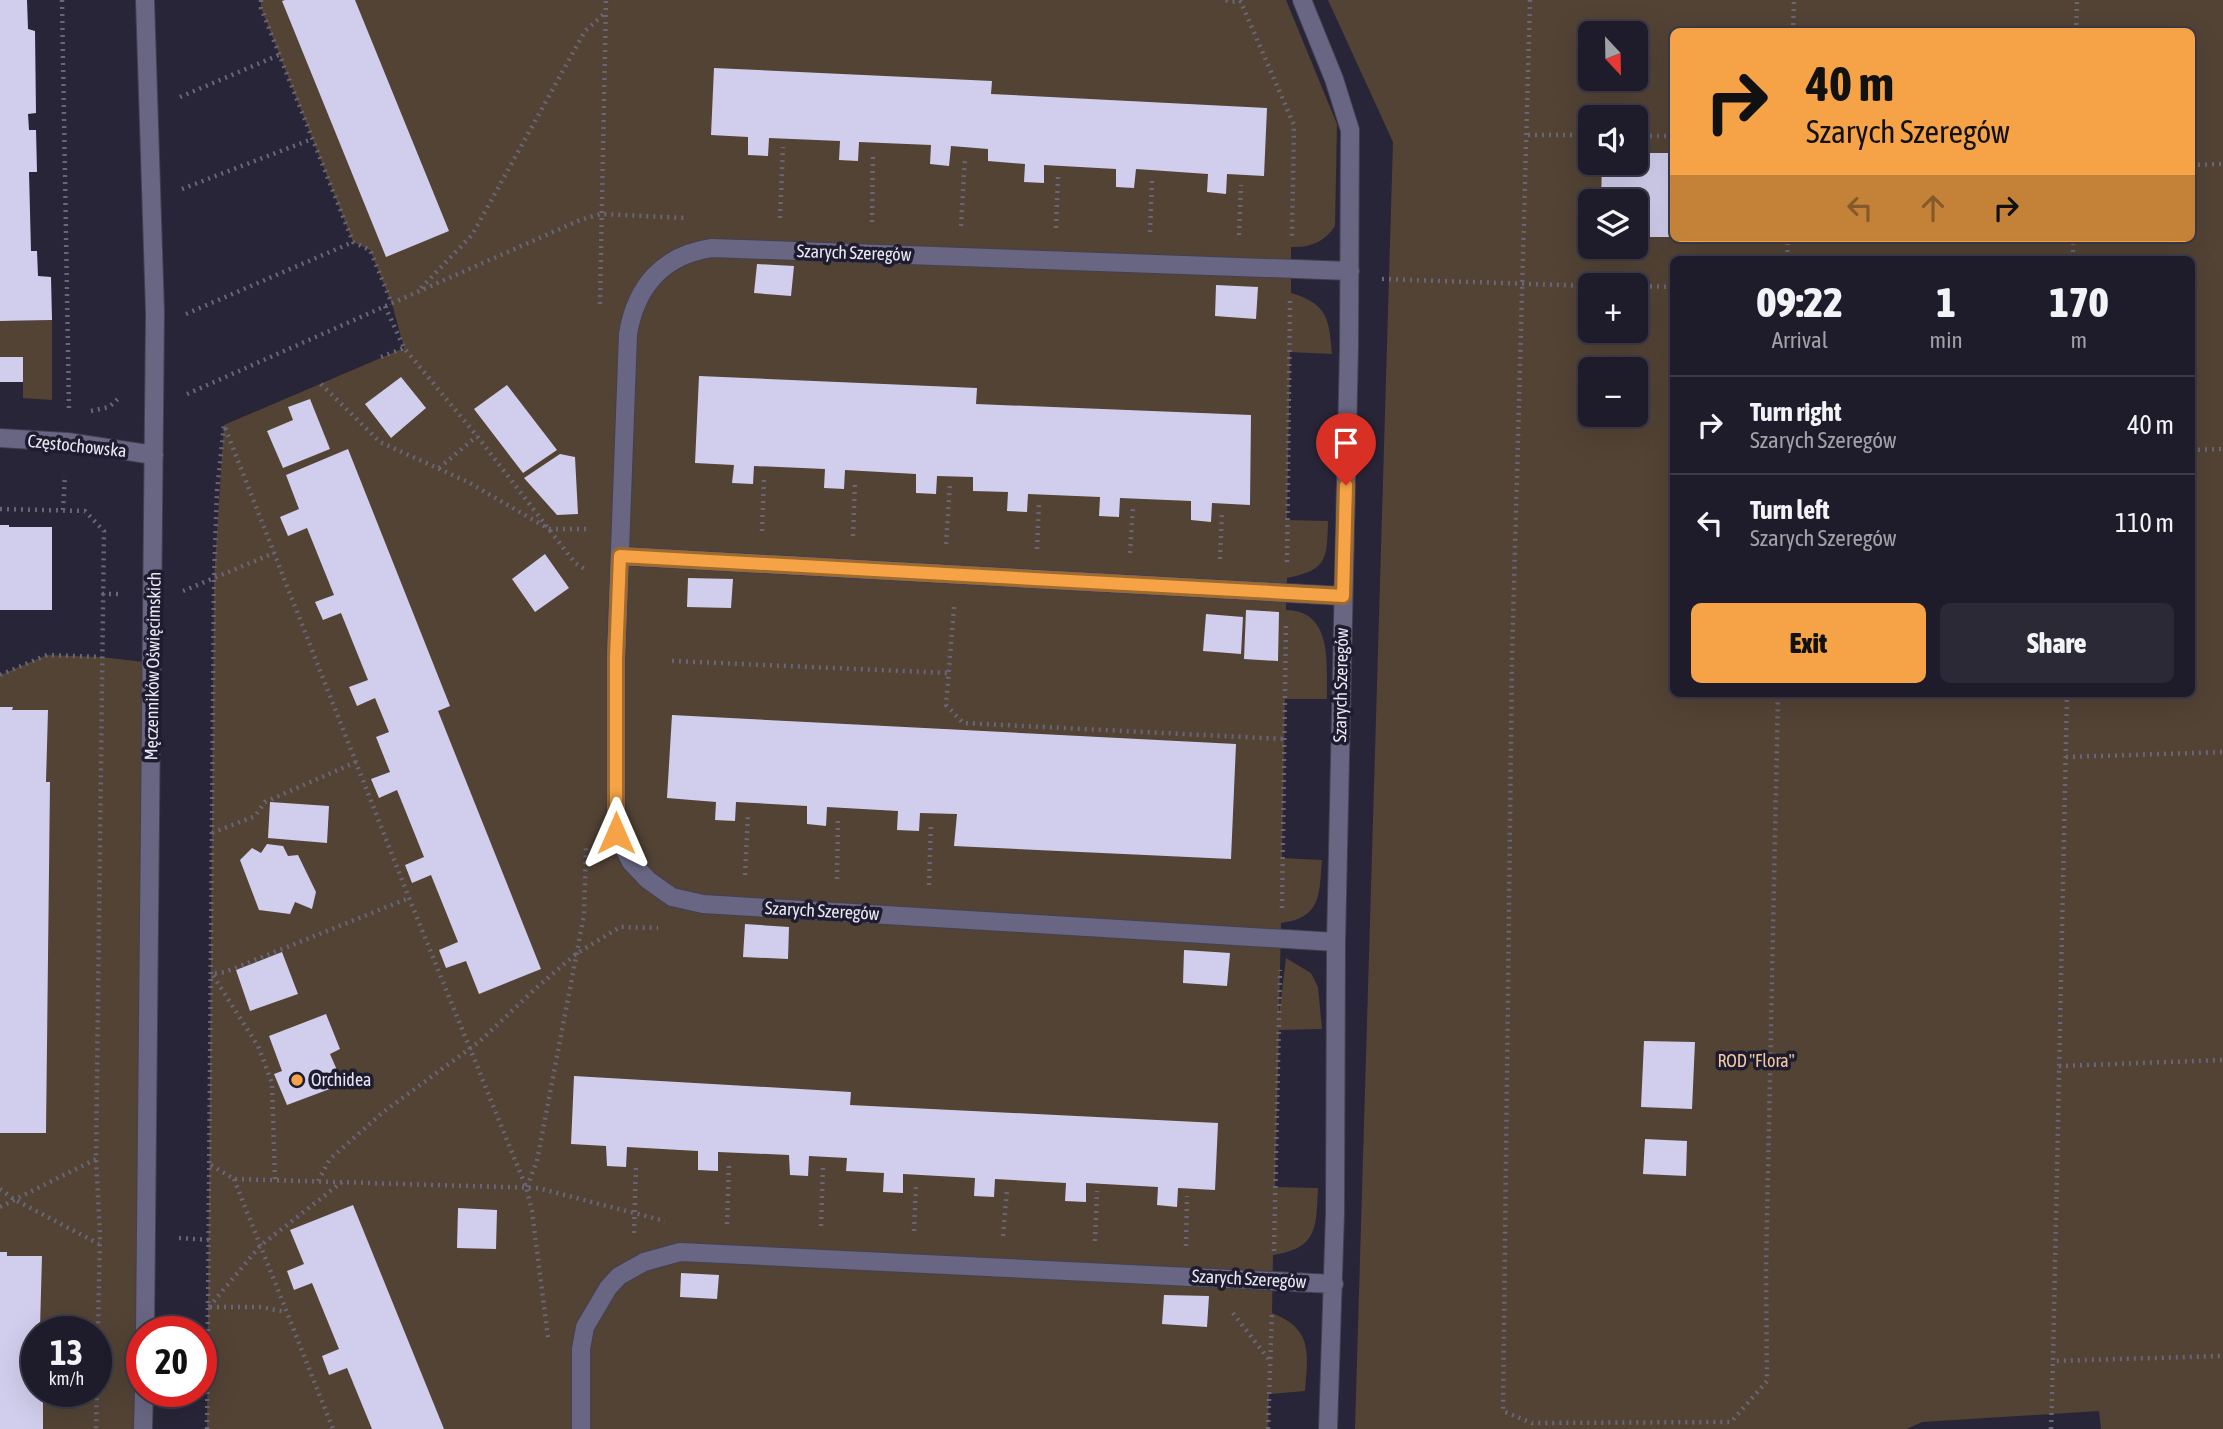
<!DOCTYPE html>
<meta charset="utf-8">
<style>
body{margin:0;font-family:"Asap Condensed",sans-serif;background:#2b2936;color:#f1f3f6;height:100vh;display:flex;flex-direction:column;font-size:26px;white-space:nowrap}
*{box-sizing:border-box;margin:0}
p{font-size:23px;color:#a1a1a8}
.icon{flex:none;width:38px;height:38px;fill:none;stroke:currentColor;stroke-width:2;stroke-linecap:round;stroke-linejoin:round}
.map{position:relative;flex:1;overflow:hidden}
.side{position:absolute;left:1670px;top:256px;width:525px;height:441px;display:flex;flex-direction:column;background:#1e1c2a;border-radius:10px;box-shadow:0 7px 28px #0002,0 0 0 2px #3c3a47}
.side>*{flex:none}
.guide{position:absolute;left:1670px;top:28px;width:525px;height:214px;border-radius:10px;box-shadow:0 7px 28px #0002,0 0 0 2px #3c3a47;background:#f5a346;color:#111;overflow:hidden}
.needle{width:46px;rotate:158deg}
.controls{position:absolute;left:1578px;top:21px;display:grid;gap:14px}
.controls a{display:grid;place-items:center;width:70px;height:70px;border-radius:10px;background:#1e1c2a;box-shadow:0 7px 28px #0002,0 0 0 2px #3c3a47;font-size:35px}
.speed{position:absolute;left:21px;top:1316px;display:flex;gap:14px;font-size:35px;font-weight:700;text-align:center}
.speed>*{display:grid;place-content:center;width:91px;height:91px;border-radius:50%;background:#1e1c2a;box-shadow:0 7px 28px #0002,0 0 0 2px #3c3a47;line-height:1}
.speed small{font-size:18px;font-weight:400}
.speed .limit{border:10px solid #d22;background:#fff;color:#111}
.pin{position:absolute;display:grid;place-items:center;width:60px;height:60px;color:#fff;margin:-72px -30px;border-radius:50% 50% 50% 0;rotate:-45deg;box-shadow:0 0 7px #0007}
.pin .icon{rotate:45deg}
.me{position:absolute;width:77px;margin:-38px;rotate:0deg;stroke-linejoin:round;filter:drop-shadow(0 0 5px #0008)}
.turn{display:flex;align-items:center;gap:24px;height:147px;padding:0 21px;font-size:32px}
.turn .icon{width:91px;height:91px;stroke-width:2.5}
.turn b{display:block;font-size:49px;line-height:60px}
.lanes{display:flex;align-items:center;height:66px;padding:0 21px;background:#0003;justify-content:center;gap:35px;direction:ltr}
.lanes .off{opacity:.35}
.eta{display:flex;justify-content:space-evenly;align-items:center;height:119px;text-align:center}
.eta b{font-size:42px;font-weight:800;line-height:49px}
.primary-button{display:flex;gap:14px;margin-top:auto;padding:14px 21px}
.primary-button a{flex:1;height:80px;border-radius:10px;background:#f5a346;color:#111;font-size:28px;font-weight:800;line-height:80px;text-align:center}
.primary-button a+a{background:#2b2936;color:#f1f3f6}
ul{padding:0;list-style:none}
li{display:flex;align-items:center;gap:21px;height:98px;padding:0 21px;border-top:2px solid #3c3a47}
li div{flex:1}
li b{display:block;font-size:26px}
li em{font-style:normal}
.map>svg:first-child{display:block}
</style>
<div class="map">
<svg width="2223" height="1429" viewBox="0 0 2223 1429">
<rect width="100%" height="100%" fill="#282538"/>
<path fill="#524335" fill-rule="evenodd" d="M 261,0 L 1286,0 L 1337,124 L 1335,226 C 1325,242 1309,248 1291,247 L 1291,293 C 1328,304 1329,319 1332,354 L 1290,352 L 1287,520 L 1328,521 C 1327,560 1327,570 1287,578 L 1286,610 C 1334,611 1326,665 1327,699 L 1285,699 L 1282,858 L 1322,860 C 1319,894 1322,918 1281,923 L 1279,1016 L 1286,958 L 1311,973 L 1318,987 L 1322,1029 L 1279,1030 L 1275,1187 L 1318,1188 C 1316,1228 1318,1248 1273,1255 L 1272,1313 C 1313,1329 1308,1353 1305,1391 L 1269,1394 L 1268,1429 L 207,1429 L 214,579 L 224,425 L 404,348 L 392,304 L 370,250 L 353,242 L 261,8 Z
M 1328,0 L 2223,0 L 2223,1429 L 2101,1429 L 2099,1411 L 1922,1422 L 1907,1429 L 1355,1429 L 1393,142 ZM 1673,32 L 2191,32 L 2191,238 L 1673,238 ZM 1591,33 L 1636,33 L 1636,79 L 1591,79 ZM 1591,117 L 1636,117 L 1636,163 L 1591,163 ZM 1591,201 L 1636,201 L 1636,247 L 1591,247 ZM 1673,259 L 2191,259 L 2191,693 L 1673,693 ZM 1591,285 L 1636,285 L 1636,331 L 1591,331 ZM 1591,369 L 1636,369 L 1636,415 L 1591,415 Z
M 52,320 L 52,400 L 23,398 L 23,357 L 0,357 L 0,321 Z
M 47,655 L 101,657 L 152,663 L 142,1332 L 143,1429 L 0,1429 L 0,675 ZM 37,1332 L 96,1332 L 96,1391 L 37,1391 Z"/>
<path fill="#d0ceec" d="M 0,0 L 27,0 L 28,29 L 35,31 L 36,113 L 28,114 L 29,130 L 36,130 L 37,172 L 29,172 L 31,251 L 37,251 L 38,276 L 51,277 L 52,320 L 0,321 Z
M 285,0 L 355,0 L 449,231 L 386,257 L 282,1 Z
M 714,68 L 992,81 L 991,94 L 1267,108 L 1264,176 L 1227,174 L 1226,194 L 1207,192 L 1208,174 L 1136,169 L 1134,188 L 1116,187 L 1116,169 L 1044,165 L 1044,183 L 1024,182 L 1025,164 L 988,161 L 988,149 L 951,146 L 949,166 L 930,164 L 931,145 L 859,142 L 858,161 L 839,160 L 840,141 L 769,138 L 768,156 L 748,155 L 748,137 L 711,135 Z
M 1636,153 L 1673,153 L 1673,237 L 1636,237 L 1636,201 L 1601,201 L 1602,163 L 1636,163 Z
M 757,264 L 794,266 L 791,296 L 754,293 Z
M 1216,285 L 1258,287 L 1256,319 L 1215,316 Z
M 0,357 L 23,357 L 23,382 L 0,382 Z
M 699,376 L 977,388 L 976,404 L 1251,415 L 1250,505 L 1212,503 L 1211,522 L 1191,520 L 1191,501 L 1120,498 L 1119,517 L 1099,516 L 1100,497 L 1028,494 L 1027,512 L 1007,511 L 1008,492 L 973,491 L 973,477 L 937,476 L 936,494 L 916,493 L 916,474 L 845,470 L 844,489 L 824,488 L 825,469 L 754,466 L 753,484 L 732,483 L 734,465 L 695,463 Z
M 401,377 L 426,408 L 391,438 L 365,404 Z
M 507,385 L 557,450 L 523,473 L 474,409 Z
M 310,399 L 330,449 L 283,468 L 267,431 L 293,420 L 288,407 Z
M 348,449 L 450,706 L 438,711 L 541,969 L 479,994 L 466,961 L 446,968 L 439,950 L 458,942 L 431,875 L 412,883 L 405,865 L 424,857 L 397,790 L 379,798 L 371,779 L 390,772 L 376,737 L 389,732 L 375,698 L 357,706 L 349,687 L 368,680 L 341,613 L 323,620 L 315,602 L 334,595 L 307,528 L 288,536 L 280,517 L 299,509 L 286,475 Z
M 560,454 L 575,457 L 578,514 L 557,515 L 524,478 Z
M 0,525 L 9,525 L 9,527 L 52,527 L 52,610 L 0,610 Z
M 545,554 L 569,588 L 535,612 L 512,579 Z
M 688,578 L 733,579 L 731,608 L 687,607 Z
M 1246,610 L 1279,612 L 1278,661 L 1244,659 Z
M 1206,614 L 1243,617 L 1241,654 L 1203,651 Z
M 0,707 L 13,707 L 12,710 L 48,710 L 46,782 L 50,782 L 46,1133 L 0,1133 Z
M 672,715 L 1236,744 L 1231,859 L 954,846 L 957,814 L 920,813 L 919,831 L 897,830 L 898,811 L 827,807 L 826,826 L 807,824 L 807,806 L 736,802 L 735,821 L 715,820 L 716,802 L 667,798 Z
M 270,802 L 329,806 L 327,843 L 268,838 Z
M 267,844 L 283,846 L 288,856 L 298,855 L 316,892 L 312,909 L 295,902 L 290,914 L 259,910 L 240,860 L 252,848 L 261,853 Z
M 745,924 L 789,927 L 788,959 L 743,957 Z
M 1184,950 L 1230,953 L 1227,986 L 1183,983 Z
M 282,952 L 298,994 L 250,1011 L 236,970 Z
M 326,1014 L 340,1049 L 330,1054 L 343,1084 L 287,1105 L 274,1074 L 282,1071 L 269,1036 Z
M 1644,1041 L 1695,1042 L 1692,1109 L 1641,1107 Z
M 574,1076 L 851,1092 L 850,1105 L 1218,1123 L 1215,1190 L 1178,1188 L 1177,1207 L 1157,1205 L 1158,1187 L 1086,1183 L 1086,1202 L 1065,1201 L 1066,1183 L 995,1179 L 994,1197 L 974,1196 L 975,1178 L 903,1174 L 903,1193 L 883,1192 L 884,1173 L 846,1171 L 847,1158 L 809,1156 L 808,1176 L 790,1175 L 789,1155 L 718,1152 L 718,1171 L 698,1170 L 698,1151 L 627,1147 L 626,1167 L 607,1166 L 606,1146 L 571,1144 Z
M 1645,1139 L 1687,1141 L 1686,1176 L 1643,1174 Z
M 353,1205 L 444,1429 L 372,1429 L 347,1368 L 329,1375 L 322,1356 L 339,1349 L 312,1283 L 294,1290 L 287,1271 L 304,1264 L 290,1230 Z
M 458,1208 L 497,1210 L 496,1249 L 457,1248 Z
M 0,1252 L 7,1252 L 7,1256 L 42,1256 L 40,1328 L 44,1329 L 44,1332 L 37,1332 L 37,1391 L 43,1391 L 43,1429 L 0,1429 Z
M 681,1273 L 719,1275 L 717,1299 L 680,1297 Z
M 1164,1295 L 1209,1296 L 1207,1327 L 1162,1324 Z"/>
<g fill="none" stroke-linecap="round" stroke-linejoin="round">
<g stroke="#434052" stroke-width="20">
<path id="minor" d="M 145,0 L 155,312 L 145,1332
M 1302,0 L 1334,79 L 1350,130 L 1349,346 L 1336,942 L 1335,1213 L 1328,1429
M 0,438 L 67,442 L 154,455
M 620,556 L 1343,596
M 1336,942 L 703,904 L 672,897 L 648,880 L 631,862 L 616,833 L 616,658 L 628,334 C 636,287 662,255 712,248 L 1350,271
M 143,1429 L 144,1391
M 581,1429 L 581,1349 L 585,1327 L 608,1288 L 619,1276 L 644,1262 L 680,1252 L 1334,1284"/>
</g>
<path stroke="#686677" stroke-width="4.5" stroke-dasharray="2 5" stroke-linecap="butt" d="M 62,0 L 69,410
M 261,0 L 261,8 L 353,242 L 370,250 L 392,304
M 1226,0 L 1230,2 L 1241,1
M 1240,0 L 1294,125 L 1292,236
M 1530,0 L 1512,658 L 1503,1411 L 1532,1423 L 1731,1422 L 1767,1381 L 1766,1268 L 1778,693
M 1793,32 L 1794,0
M 2076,32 L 2077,0
M 180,97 L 279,55
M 1528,135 L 1591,135
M 1636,136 L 1673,136
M 2191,165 L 2223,164
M 182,189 L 312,139
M 780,218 L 783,147
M 872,222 L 873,152
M 961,226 L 965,158
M 1056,228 L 1058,176
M 1150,232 L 1152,180
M 1239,235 L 1241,185
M 1787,259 L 1788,238
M 2073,259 L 2073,238
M 1382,279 L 1591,286
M 1636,286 L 1673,287
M 421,288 L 472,235 L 585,31 L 605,13
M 600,304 L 606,0
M 385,306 L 404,348 L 477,436 L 575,563 L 586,570
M 186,314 L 353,242
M 381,357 L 404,348
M 321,384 L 380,442 L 468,482 L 549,529 L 590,529
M 187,394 L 580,220 L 601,214 L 686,218
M 91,411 L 109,407 L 120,397
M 2191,450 L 2223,449
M 439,468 L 477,436
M 0,509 L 85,511 L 104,531 L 96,1159 L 100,1234 L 96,1429
M 63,510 L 65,475
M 762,531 L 764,477
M 853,536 L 855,483
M 946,544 L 950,484
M 1037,549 L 1039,503
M 1130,553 L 1133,507
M 1220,559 L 1222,512
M 1287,562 L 1290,301
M 183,591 L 274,553
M 102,594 L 122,594
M 954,607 L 946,705 L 963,723 L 1284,739
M 672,661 L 949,673
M 0,675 L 47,655 L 101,657
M 2067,693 L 2053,1361 L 2223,1356
M 2066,757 L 2223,752
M 212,833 L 255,816 L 265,802 L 356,762
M 745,875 L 748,813
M 837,879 L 838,817
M 929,885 L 931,823
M 1282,908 L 1286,623
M 2059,1066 L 2223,1060
M 211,1165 L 234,1179 L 538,1188 L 665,1221
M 234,1179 L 333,1429
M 275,1179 L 272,1083 L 258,1046 L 212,974 L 225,972 L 409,898
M 318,1181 L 330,1159 L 382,1113 L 480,1041 L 535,989 L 576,954 L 620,927 L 658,928
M 527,1187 L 537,1161 L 584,915 L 586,848
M 0,1189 L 15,1200 L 99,1244
M 0,1207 L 96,1159
M 727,1224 L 729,1162
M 821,1226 L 823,1166
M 914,1231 L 916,1184
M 634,1233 L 636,1164
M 1003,1236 L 1007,1190
M 179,1238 L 210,1240
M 1095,1241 L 1097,1191
M 1186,1246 L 1187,1196
M 1274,1251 L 1280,970
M 209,1307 L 260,1246 L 342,1182
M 210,1307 L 260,1307 L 286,1312
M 1233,1313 L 1270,1361
M 207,1429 L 214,579 L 217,491 L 224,425 L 409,898 L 526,1187 L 532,1211 L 548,1338
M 1268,1429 L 1272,1312
M 2051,1429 L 2053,1361"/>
<use href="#minor" stroke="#696683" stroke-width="18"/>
</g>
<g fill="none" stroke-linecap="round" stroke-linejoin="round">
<g stroke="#9f6a2e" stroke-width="18">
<path id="route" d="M 616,833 L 616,658 L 620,556 L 1343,596 L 1346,485"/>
</g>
<use href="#route" stroke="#f5a346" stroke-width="12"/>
</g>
<circle fill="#f5a346" stroke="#1e1c2e" stroke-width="2.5" cx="297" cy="1080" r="7"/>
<g text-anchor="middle" stroke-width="7" stroke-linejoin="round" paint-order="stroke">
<g font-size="18" fill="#e9e8f5" stroke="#1e1c2e">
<text transform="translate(854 253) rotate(2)" y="6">Szarych Szeregów</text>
<text transform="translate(77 446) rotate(6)" y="6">Częstochowska</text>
<text transform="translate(153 666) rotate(-89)" y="6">Męczenników Oświęcimskich</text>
<text transform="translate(1341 685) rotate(-89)" y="6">Szarych Szeregów</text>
<text transform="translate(822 911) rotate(3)" y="6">Szarych Szeregów</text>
<text transform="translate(1249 1279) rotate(3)" y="6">Szarych Szeregów</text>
</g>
<g font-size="18" fill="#f4caa2" stroke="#1e1c2e">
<text x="1756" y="1067">ROD "Flora"</text>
</g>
<g font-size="18" fill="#e9e8f5" stroke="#1e1c2e" text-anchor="start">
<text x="311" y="1086">Orchidea</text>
</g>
</g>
</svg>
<div class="controls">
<a><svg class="needle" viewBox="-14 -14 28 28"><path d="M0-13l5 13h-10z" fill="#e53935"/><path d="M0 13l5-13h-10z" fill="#a1a1a8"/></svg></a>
<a><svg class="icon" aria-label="sound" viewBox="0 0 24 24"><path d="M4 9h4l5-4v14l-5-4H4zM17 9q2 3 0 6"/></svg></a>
<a><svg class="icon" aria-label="layers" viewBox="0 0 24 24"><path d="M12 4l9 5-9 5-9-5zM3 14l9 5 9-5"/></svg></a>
<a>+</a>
<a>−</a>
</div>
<div class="speed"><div>13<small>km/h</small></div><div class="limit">20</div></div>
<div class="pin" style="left:1346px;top:485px;background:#d93025"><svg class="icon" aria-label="arrive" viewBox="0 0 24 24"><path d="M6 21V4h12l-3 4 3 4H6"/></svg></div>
<svg class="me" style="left:616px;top:833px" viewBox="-20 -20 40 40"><path d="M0-17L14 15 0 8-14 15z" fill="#f5a346" stroke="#fff" stroke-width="4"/></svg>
<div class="guide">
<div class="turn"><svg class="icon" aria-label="right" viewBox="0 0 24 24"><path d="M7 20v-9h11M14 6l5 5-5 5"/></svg><div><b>40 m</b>Szarych Szeregów</div></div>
<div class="lanes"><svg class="icon off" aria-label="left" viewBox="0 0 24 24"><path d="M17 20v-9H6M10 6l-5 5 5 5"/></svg><svg class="icon off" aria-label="ahead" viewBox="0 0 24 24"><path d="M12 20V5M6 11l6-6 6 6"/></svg><svg class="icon" aria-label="right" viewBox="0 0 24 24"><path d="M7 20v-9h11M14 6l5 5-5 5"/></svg></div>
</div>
<section class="side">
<div class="eta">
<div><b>09:22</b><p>Arrival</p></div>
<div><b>1</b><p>min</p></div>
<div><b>170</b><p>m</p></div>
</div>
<ul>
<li><svg class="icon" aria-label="right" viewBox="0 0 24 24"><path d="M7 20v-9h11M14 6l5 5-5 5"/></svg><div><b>Turn right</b><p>Szarych Szeregów</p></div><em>40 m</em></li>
<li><svg class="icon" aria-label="left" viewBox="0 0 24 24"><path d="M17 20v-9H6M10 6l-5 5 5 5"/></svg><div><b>Turn left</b><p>Szarych Szeregów</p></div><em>110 m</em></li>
</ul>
<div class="primary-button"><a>Exit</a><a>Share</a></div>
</section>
</div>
